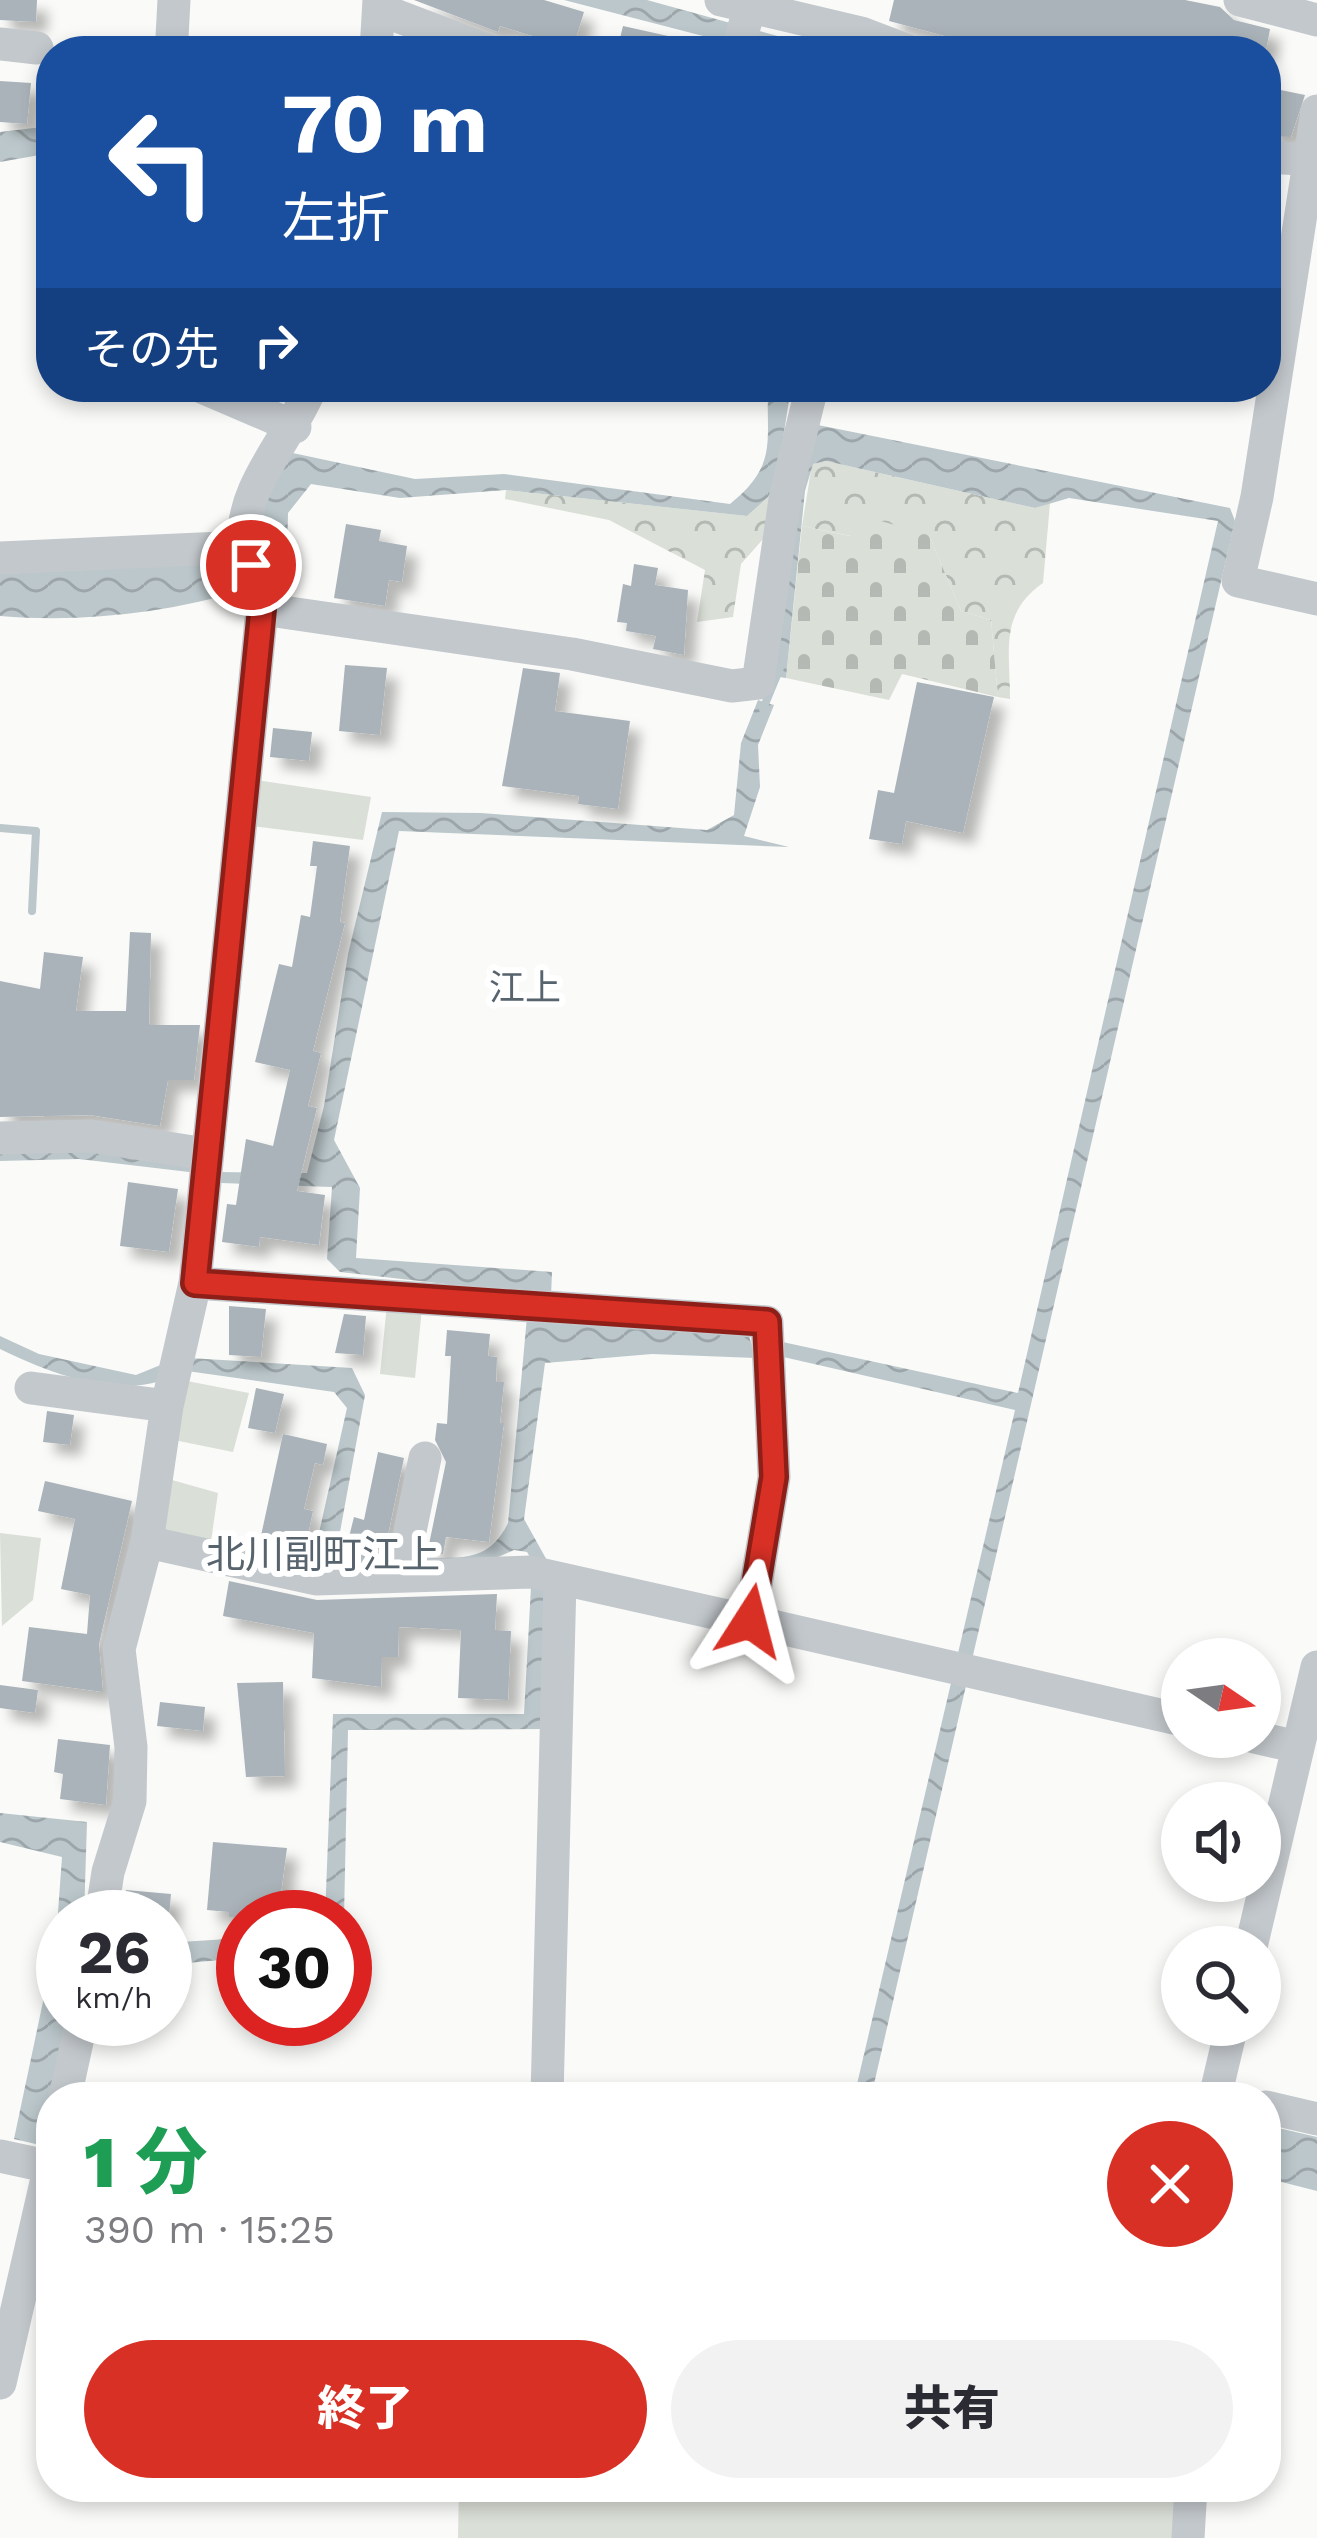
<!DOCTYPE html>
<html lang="ja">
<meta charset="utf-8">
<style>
body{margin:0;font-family:"Work Sans","Noto Sans JP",sans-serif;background:#f2f2f3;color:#2b2b33;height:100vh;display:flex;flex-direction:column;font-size:45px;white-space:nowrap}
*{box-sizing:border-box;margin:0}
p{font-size:39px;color:#7c7c81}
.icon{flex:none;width:66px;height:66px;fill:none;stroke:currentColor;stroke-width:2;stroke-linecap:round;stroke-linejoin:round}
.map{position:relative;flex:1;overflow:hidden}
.sheet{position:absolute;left:36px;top:2082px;width:1245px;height:420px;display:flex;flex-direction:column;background:#fff;border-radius:48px;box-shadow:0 6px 18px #0003}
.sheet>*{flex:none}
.banner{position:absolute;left:36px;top:36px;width:1245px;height:366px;border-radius:48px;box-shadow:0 6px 18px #0003;background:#1a4fa0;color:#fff;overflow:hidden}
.needle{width:78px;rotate:103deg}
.controls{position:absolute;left:1161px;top:1638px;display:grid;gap:24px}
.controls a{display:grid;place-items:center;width:120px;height:120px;border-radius:50%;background:#fff;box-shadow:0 6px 18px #0003;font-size:60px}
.speed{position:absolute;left:36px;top:1890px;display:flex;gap:24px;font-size:60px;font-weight:700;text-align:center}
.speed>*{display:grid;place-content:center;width:156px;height:156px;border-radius:50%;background:#fff;box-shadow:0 6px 18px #0003;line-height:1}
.speed small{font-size:30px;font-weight:400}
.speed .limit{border:18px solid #d22;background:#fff;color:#111}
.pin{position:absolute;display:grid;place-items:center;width:102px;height:102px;color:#fff;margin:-51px;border:6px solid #fff;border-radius:50%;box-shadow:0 3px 12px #0007}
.me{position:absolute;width:132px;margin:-66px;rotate:9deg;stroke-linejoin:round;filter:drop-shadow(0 0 9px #0008)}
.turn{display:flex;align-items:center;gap:42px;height:252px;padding:0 48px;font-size:54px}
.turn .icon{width:156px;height:156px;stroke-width:2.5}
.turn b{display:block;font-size:84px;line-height:102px}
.then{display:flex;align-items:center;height:114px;padding:0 48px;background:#0003;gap:24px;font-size:45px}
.round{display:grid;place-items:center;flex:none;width:126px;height:126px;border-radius:63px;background:#f2f2f3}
.head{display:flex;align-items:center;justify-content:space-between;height:204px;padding:0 48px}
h1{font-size:72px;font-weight:800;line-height:90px;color:#1e9e55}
.action{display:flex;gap:24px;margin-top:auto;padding:24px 48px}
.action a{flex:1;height:138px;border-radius:72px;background:#d93025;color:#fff;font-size:48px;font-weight:800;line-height:138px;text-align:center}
.action a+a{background:#f2f2f3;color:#2b2b33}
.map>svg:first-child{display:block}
</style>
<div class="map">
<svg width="1317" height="2538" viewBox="0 0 1317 2538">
<defs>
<pattern id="forest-crowns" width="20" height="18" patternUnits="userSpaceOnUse" patternTransform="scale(3)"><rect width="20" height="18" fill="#dadfd7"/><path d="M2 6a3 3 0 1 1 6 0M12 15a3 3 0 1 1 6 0" fill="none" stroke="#b4b9b4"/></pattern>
<pattern id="cemetery-stones" width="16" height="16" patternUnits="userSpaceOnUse" patternTransform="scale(3)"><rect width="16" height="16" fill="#dadfd7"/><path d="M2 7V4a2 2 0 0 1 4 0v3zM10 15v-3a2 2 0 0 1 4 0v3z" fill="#b4b9b4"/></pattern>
<pattern id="water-waves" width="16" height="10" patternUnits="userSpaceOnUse" patternTransform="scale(3)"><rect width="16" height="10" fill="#bbc7cb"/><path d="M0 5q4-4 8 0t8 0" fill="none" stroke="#9ca6aa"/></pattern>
<filter id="shadow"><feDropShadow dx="11" dy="11" stdDeviation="6" flood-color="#0004"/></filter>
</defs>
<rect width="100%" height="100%" fill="#fafaf8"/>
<path fill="#dadfd7" d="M 256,780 L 371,797 L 363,840 L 252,826 Z
M 387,1304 L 422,1308 L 415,1378 L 380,1374 Z
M 187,1381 L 249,1393 L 233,1452 L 174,1440 Z
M 165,1478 L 218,1493 L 210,1548 L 156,1537 Z
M 0,1533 L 41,1538 L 33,1600 L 2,1626 Z
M 459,2487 L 1180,2487 L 1177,2538 L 458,2538 Z"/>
<path fill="url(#forest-crowns)" d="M 826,461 L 1035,508 L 1050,503 L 1043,583 C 999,614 1010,650 1010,699 L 998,697 L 991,620 L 961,611 L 929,535 L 851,536 L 802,526 L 812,464 Z
M 506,490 L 747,516 L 775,491 L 772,529 L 741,564 L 733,617 L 697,622 L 705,570 L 609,520 L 505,499 Z"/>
<path fill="url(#cemetery-stones)" d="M 874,519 L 929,535 L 961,611 L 991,620 L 998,697 L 902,674 L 889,700 L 786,678 L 802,526 L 850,536 Z"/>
<path fill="url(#water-waves)" d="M 564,0 L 647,0 L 832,51 L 761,51 Z
M 51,126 L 51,153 L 0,162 L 0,132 Z
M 768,387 L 791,387 L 775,491 L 747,516 L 506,490 L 400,498 L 311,484 L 288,513 L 287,563 L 263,574 L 263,496 L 288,452 L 415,479 L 504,474 L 730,504 C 778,465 766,443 768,387 Z
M 818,425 L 1230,508 L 1235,521 L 871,2097 L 854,2097 L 1015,1410 L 779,1356 L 778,1341 L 1018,1393 L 1218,521 L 1069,498 L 1035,508 L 826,461 L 813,464 L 805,491 L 786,678 L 772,676 L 796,496 Z
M 234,563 L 245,590 C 165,613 83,623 0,616 L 0,574 Z
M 758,700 L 774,705 L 758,745 L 760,787 L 744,836 L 789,847 L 399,831 L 334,1140 L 360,1188 L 356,1258 L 552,1272 L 551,1296 L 340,1272 L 327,1259 L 332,1187 L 221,1183 L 189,1172 L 79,1159 L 0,1161 L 0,1149 L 82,1146 L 218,1172 L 307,1173 L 324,1106 L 348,954 L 382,812 L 481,813 L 707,830 L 734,815 L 741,743 Z
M 527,1317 L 749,1336 L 756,1358 L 652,1354 L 545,1363 L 524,1519 L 549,1564 L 534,1564 L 527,1552 L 514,1550 L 489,1561 L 412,1565 L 410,1558 C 454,1556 487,1567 508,1523 Z
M 0,1336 L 39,1354 L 136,1375 L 163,1364 L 160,1381 C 110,1397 45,1371 0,1349 Z
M 189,1358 L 352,1368 L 365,1395 L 338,1543 L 344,1553 L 384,1558 L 382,1567 L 312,1564 L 347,1408 L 334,1392 L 187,1371 Z
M 531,1587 L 546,1587 L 542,1729 L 348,1730 L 344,1917 L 325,1917 L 333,1714 L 524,1714 Z
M 0,1813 L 87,1822 L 84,1917 L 63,1917 L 63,2019 L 68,2019 L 40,2145 L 14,2139 L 56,1940 L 62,1857 L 0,1842 Z
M 243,1938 L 243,1958 L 165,1965 L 165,1943 Z
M 1266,2125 L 1317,2137 L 1317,2191 L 1266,2178 Z"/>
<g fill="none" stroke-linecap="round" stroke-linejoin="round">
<path stroke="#bbc7cb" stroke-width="8" d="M 763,709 L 780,668
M 0,828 L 36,831 L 32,911"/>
</g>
<path fill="#aab3b9" filter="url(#shadow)" d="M 0,0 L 37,0 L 36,22 L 0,20 Z
M 414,0 L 544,0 L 584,12 L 572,51 L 535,51 L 539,38 L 500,26 L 498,32 Z
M 894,0 L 1185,0 L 1220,7 L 1234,20 L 1270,29 L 1266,51 L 942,51 L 945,36 L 889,21 Z
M 623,26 L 695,42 L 694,51 L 617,51 Z
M 0,81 L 31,83 L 27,124 L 0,122 Z
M 1266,87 L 1305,95 L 1291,137 L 1266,136 Z
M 346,524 L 381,530 L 379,541 L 407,546 L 402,582 L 389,580 L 385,606 L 334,598 Z
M 634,564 L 658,568 L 655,585 L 688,590 L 684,655 L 653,649 L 656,636 L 626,631 L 627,623 L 617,622 L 623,584 L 631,586 Z
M 345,665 L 387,668 L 380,735 L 339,731 Z
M 523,668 L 560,673 L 555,711 L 630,721 L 618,809 L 578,804 L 579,796 L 502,786 Z
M 917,682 L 994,697 L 963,833 L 906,821 L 902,844 L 869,839 L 878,790 L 894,793 Z
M 273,728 L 312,732 L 309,761 L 270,757 Z
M 313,841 L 350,846 L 340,922 L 345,923 L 313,1051 L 321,1053 L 308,1106 L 317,1108 L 297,1191 L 325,1195 L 319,1245 L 260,1237 L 259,1247 L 222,1242 L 227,1204 L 236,1205 L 246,1139 L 273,1146 L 290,1070 L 255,1062 L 279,964 L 292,967 L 301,915 L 310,917 L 317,866 L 310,866 Z
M 130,932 L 151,933 L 149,1025 L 200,1025 L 194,1080 L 168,1080 L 160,1126 L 90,1115 L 0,1117 L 0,981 L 40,989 L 44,952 L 83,957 L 76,1011 L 126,1011 Z
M 128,1182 L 178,1189 L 169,1252 L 120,1246 Z
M 229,1306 L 266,1309 L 261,1357 L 229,1355 Z
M 344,1314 L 366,1316 L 363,1355 L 335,1353 Z
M 447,1330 L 490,1334 L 488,1356 L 497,1357 L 496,1382 L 504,1382 L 500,1423 L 504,1423 L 489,1542 L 446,1537 L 443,1554 L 427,1554 L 446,1462 L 435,1440 L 437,1423 L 447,1424 L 451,1356 L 445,1356 Z
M 256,1388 L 284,1394 L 275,1433 L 248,1428 Z
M 47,1411 L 74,1415 L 70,1445 L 43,1442 Z
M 283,1434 L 327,1444 L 323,1465 L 315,1463 L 304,1509 L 313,1511 L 306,1544 L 294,1542 L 292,1552 L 259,1545 Z
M 378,1452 L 404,1458 L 385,1549 L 348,1541 L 354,1517 L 364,1520 Z
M 45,1481 L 132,1501 L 99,1644 L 103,1692 L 22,1681 L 29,1627 L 87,1634 L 90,1595 L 61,1589 L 75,1519 L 38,1511 Z
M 229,1581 L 317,1600 L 497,1594 L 495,1630 L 511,1631 L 508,1700 L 458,1698 L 461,1630 L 399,1627 L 398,1657 L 382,1657 L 381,1687 L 312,1678 L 314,1633 L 223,1616 Z
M 283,1682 L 285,1776 L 246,1777 L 237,1683 Z
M 0,1685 L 38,1690 L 35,1713 L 0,1708 Z
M 160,1702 L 205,1707 L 203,1731 L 157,1726 Z
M 58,1739 L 110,1745 L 106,1805 L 60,1799 L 63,1774 L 54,1772 Z
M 213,1842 L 287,1848 L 279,1908 L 262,1907 L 261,1917 L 229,1917 L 229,1912 L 207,1910 Z
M 126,1890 L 171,1894 L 169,1917 L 122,1917 Z"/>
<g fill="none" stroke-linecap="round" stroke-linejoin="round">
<path stroke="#c3c8cc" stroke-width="33" d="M 721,0 L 861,33 L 908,51
M 1240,0 L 1317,20
M 379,9 L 489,51
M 172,37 L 174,0
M 0,44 L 37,48
M 376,51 L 379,0
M 737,51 L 750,7
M 1317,111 L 1257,497 L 1238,581 L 1317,599
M 1266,157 L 1317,160
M 202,387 L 295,427
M 0,558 L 244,547
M 262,609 L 572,654 L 732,686 L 758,683 L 786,493 L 812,387
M 0,1138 L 90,1136 L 206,1154
M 31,1388 L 167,1406
M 147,1542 L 316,1579 L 531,1572 L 750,1621 L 774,1477 L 767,1322 L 195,1283
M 401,1575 L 425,1458
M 750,1621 L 1182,1720
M 1254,1737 L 1298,1747
M 101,1917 L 108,1872 L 130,1801 L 131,1747 L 119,1649 L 147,1542 L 167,1406 L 195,1283 L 262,609 C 258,588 246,565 244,544 C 240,486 290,439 311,387
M 1251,1947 L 1317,1667
M 65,2097 L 82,2019
M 547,2097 L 560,1580
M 1215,2097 L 1232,2025
M 1266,2107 L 1317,2119
M 0,2156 L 51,2167
M 0,2383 L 51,2161
M 1188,2538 L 1191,2487"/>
</g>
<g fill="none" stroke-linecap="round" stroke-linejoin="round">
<g stroke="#8d1f18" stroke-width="30">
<path id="route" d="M 251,565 L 262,609 L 195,1283 L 767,1322 L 774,1477 L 750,1621"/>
</g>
<use href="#route" stroke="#d93025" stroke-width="21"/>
</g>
<g text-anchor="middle" stroke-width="12" stroke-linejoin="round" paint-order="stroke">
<g font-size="36" fill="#57646e" stroke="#fff">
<text x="525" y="1000">江上</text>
</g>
<g font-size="39" fill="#57646e" stroke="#fff">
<text x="323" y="1568">北川副町江上</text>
</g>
</g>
</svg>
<div class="controls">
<a><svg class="needle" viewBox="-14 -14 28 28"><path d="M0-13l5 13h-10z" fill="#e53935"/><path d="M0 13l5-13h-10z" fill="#7c7c81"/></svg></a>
<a><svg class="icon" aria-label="sound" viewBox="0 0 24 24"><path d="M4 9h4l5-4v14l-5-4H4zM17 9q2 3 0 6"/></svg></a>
<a><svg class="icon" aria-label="search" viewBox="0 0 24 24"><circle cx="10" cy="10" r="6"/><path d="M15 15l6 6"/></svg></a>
</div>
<div class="speed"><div>26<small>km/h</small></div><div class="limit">30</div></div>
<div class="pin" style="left:251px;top:565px;background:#d93025"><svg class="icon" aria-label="arrive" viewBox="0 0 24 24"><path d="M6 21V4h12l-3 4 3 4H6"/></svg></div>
<svg class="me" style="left:750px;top:1621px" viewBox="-20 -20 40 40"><path d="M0-17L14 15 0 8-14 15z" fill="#d93025" stroke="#fff" stroke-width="4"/></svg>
<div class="banner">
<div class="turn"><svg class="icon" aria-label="left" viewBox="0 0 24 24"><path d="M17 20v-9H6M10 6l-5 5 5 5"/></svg><div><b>70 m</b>左折</div></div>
<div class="then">その先<svg class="icon" aria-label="right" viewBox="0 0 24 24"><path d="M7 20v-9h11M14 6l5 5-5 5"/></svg></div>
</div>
<section class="sheet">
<div class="head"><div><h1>1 分</h1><p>390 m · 15:25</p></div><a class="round" style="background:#d93025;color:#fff"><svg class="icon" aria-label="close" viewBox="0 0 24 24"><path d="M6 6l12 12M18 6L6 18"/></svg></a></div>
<div class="action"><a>終了</a><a>共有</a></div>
</section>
</div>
